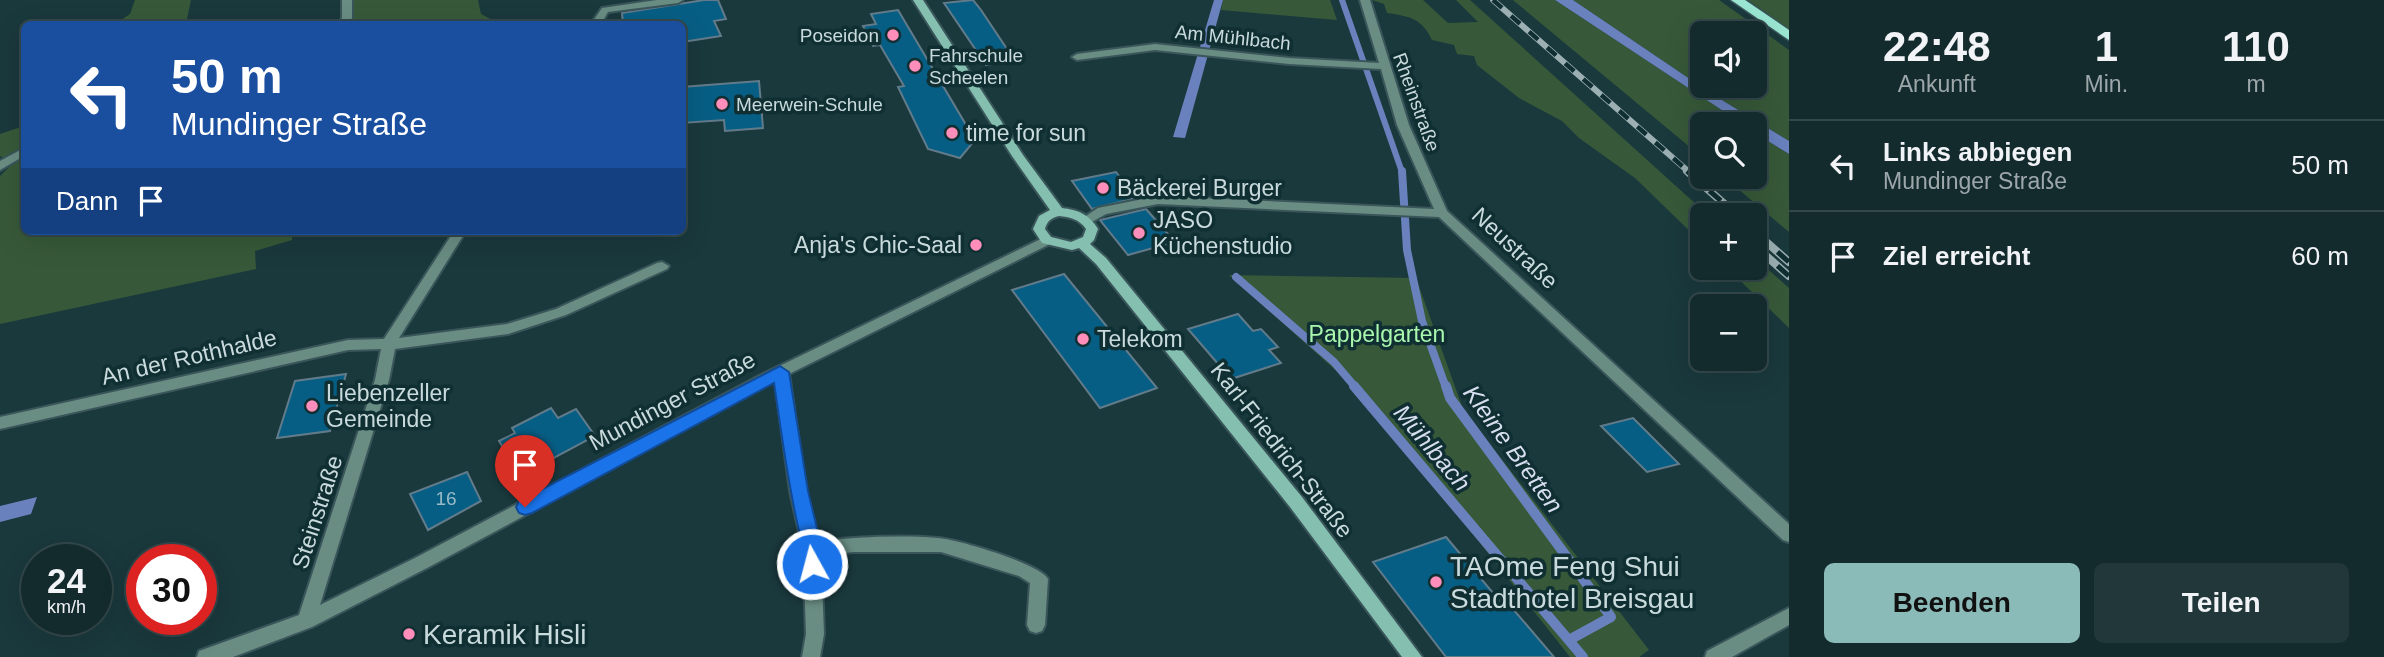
<!DOCTYPE html>
<html lang="de">
<meta charset="utf-8">
<style>
body{margin:0;font-family:Arial,sans-serif;background:#21373a;color:#f1f3f6;height:100vh;display:flex;flex-direction:column;font-size:26px;white-space:nowrap}
*{box-sizing:border-box;margin:0}
p{font-size:23px;color:#9da7aa}
.icon{flex:none;width:38px;height:38px;fill:none;stroke:currentColor;stroke-width:2;stroke-linecap:round;stroke-linejoin:round}
.map{position:relative;flex:1;overflow:hidden}
.details{display:flex;flex-direction:column;background:#142b2e;width:595px}
.details>*{flex:none}
.banner{position:absolute;left:21px;top:21px;width:665px;height:214px;border-radius:10px;box-shadow:0 7px 28px #0002,0 0 0 2px #33474a;background:#1a4fa0;color:#fff;overflow:hidden}
.fabs{position:absolute;left:1690px;top:21px;display:grid;gap:14px}
.fabs a{display:grid;place-items:center;width:77px;height:77px;border-radius:10px;background:#142b2e;box-shadow:0 7px 28px #0002,0 0 0 2px #33474a;font-size:35px}
.speed{position:absolute;left:21px;top:544px;display:flex;gap:14px;font-size:35px;font-weight:700;text-align:center}
.speed>*{display:grid;place-content:center;width:91px;height:91px;border-radius:50%;background:#142b2e;box-shadow:0 7px 28px #0002,0 0 0 2px #33474a;line-height:1}
.speed small{font-size:18px;font-weight:400}
.speed .limit{border:10px solid #d22;background:#fff;color:#111}
.pin{position:absolute;display:grid;place-items:center;width:60px;height:60px;color:#fff;margin:-72px -30px;border-radius:50% 50% 50% 0;rotate:-45deg;box-shadow:0 0 7px #0007}
.pin .icon{rotate:45deg}
.me{position:absolute;width:77px;margin:-38px;rotate:353deg;stroke-linejoin:round;filter:drop-shadow(0 0 5px #0008)}
.turn{display:flex;align-items:center;gap:24px;height:147px;padding:0 35px;font-size:32px}
.turn .icon{width:91px;height:91px;stroke-width:2.5}
.turn b{display:block;font-size:49px;line-height:60px}
.then{display:flex;align-items:center;height:66px;padding:0 35px;background:#0003;gap:14px;font-size:26px}
.eta{display:flex;justify-content:space-evenly;align-items:center;height:119px;text-align:center}
.eta b{font-size:42px;font-weight:800;line-height:49px}
.cta{display:flex;gap:14px;margin-top:auto;padding:14px 35px}
.cta a{flex:1;height:80px;border-radius:10px;background:#8bbbb9;color:#111;font-size:28px;font-weight:800;line-height:80px;text-align:center}
.cta a+a{background:#21373a;color:#f1f3f6}
ul{padding:0;list-style:none}
li{display:flex;align-items:center;gap:21px;height:91px;padding:0 35px;border-top:2px solid #33474a}
li div{flex:1}
li b{display:block;font-size:26px}
li em{font-style:normal}
main{display:flex;flex:1;min-height:0}
.map>svg:first-child{display:block}
</style>
<main>
<div class="map">
<svg width="1789" height="657" viewBox="0 0 1789 657">
<rect width="100%" height="100%" fill="#1a393d"/>
<path fill="#375939" fill-rule="evenodd" d="M 135,0 L 191,0 L 186,24 L 115,24 L 130,14 Z
M 354,0 L 478,0 L 481,14 L 500,24 L 350,24 L 354,16 Z
M 1223,0 L 1330,0 L 1337,20 L 1221,10 Z
M 1372,0 L 1423,0 L 1448,23 L 1478,22 L 1456,0 L 1470,0 L 1708,215 L 1703,215 L 1703,244 L 1635,178 L 1579,138 L 1562,121 L 1519,98 L 1477,65 L 1474,56 L 1457,54 L 1454,45 L 1432,40 C 1422,18 1408,16 1387,13 L 1384,4 Z
M 1513,0 L 1555,0 L 1743,124 L 1703,124 L 1703,158 Z
M 1573,0 L 1719,0 L 1789,50 L 1789,141 L 1712,94 ZM 1703,33 L 1755,33 L 1755,86 L 1703,86 Z
M 1748,0 L 1789,0 L 1789,29 Z
M 24,126 L 24,231 L 292,231 L 292,240 L 255,251 L 256,269 L 0,324 L 0,176 L 10,166 L 7,160 L 0,156 L 0,134 Z
M 1755,133 L 1789,154 L 1789,232 L 1724,177 L 1755,177 Z
M 1755,258 L 1789,288 L 1789,328 L 1727,268 L 1755,268 Z
M 1229,275 L 1416,278 L 1463,409 L 1649,650 L 1639,657 L 1570,657 L 1469,529 L 1342,376 Z"/>
<path fill="#6982be" d="M 1214,0 L 1223,0 L 1185,138 L 1173,137 Z
M 1555,0 L 1573,0 L 1712,94 L 1789,141 L 1789,154 L 1755,133 L 1755,124 L 1743,124 Z
M 37,497 L 31,514 L 0,522 L 0,506 Z"/>
<g fill="none" stroke-linecap="round" stroke-linejoin="round">
<path stroke="#6982be" stroke-width="6" d="M 1342,0 L 1402,172"/>
<path stroke="#6982be" stroke-width="8" d="M 1402,171 L 1407,250 L 1422,321 L 1446,388
M 1236,277 L 1334,362 L 1356,388"/>
<path stroke="#6982be" stroke-width="10" d="M 1354,386 L 1583,657
M 1446,386 L 1450,398 L 1611,617 L 1569,640"/>
</g>
<path fill="#075e84" stroke="#627b8a" stroke-width="2" d="M 704,0 L 718,0 L 726,19 L 714,21 L 721,36 L 682,42 L 682,24 L 623,24 L 622,13 Z
M 973,0 L 981,10 L 1015,61 L 986,65 L 944,3 Z
M 898,10 L 975,140 L 960,158 L 928,149 L 898,87 L 904,86 L 880,45 L 873,46 L 863,26 L 876,24 L 871,14 Z
M 759,81 L 763,128 L 725,131 L 724,120 L 682,123 L 682,87 Z
M 1116,172 L 1136,198 L 1092,209 L 1072,181 Z
M 1146,209 L 1175,242 L 1128,255 L 1100,220 Z
M 1064,274 L 1157,388 L 1100,408 L 1012,290 Z
M 1238,314 L 1253,331 L 1261,329 L 1278,347 L 1269,350 L 1281,363 L 1231,379 L 1188,329 Z
M 346,374 L 330,431 L 277,438 L 295,381 Z
M 551,408 L 558,418 L 576,409 L 595,436 L 520,476 L 499,441 L 515,433 L 512,428 Z
M 1633,418 L 1679,464 L 1647,472 L 1601,426 Z
M 467,472 L 481,501 L 428,530 L 410,494 Z
M 1446,537 L 1503,605 L 1507,602 L 1554,657 L 1446,657 L 1373,562 Z"/>
<g fill="none" stroke-linecap="round" stroke-linejoin="round">
<g stroke="#3a565a" stroke-width="4">
<path id="street" d="M 342,0 L 352,0 L 352,18 L 348,24 L 338,24 L 342,18 Z
M 657,0 L 683,0 L 678,3 L 608,12 L 601,24 L 591,24 L 602,8 Z
M 1360,0 L 1370,0 L 1409,125 L 1447,211 L 1789,524 L 1789,542 L 1783,540 L 1439,217 L 1158,204 L 1106,214 L 1090,223 L 1082,223 L 1080,220 L 1098,208 L 1158,196 L 1434,209 L 1397,125 L 1381,69 L 1289,64 L 1155,50 L 1077,60 L 1072,57 L 1077,54 L 1155,44 L 1289,58 L 1379,63 Z
M 24,148 L 24,156 L 0,170 L 0,161 Z
M 454,231 L 466,231 L 399,338 L 507,324 L 556,309 L 657,263 L 662,262 L 669,266 L 667,269 L 566,315 L 508,334 L 395,349 L 389,380 L 320,605 L 415,558 L 759,376 L 1047,236 L 1053,240 L 1052,243 L 789,374 L 806,491 L 819,541 C 858,537 899,535 938,538 C 956,539 1041,564 1048,579 L 1045,625 L 1042,631 L 1036,633 L 1030,631 L 1027,625 L 1030,583 L 1019,576 L 941,552 L 853,552 L 821,556 L 824,634 L 820,657 L 802,657 L 806,634 L 803,549 L 790,491 L 775,381 L 427,568 L 312,627 L 233,657 L 197,657 L 199,651 L 299,615 L 375,380 L 381,349 L 348,350 L 0,429 L 0,417 L 348,340 L 384,339 Z
M 1789,608 L 1789,625 L 1732,657 L 1705,657 L 1707,651 Z"/>
</g>
<g stroke="#3a565a" stroke-width="4">
<path id="secondary" d="M 913,0 L 923,0 L 1023,155 L 1062,208 C 1078,210 1089,214 1098,229 L 1094,240 L 1090,244 L 1106,258 L 1302,497 L 1422,657 L 1402,657 L 1290,507 L 1096,264 L 1079,248 L 1072,250 L 1042,243 L 1033,229 L 1039,216 L 1050,210 L 1012,156 ZM 1059,216 C 1070,217 1079,219 1086,229 L 1083,237 L 1071,242 L 1051,237 L 1045,229 C 1047,221 1051,218 1059,216 Z"/>
</g>
<g stroke="#3a565a" stroke-width="3">
<path id="primary" d="M 1731,0 L 1745,0 L 1789,30 L 1789,40 Z"/>
</g>
<use href="#street" fill="#698d83" fill-rule="evenodd"/>
<use href="#secondary" fill="#85bfb0" fill-rule="evenodd"/>
<use href="#primary" fill="#9ae6d2" fill-rule="evenodd"/>
<g stroke="#9cb0b3" stroke-width="6">
<path id="rail-far1" d="M 1493,0 L 1689,172"/>
</g>
<g stroke="#9cb0b3" stroke-width="8">
<path id="rail" d="M 1687,171 L 1737,215
M 1755,232 L 1789,262
M 1755,246 L 1789,276"/>
</g>
<use href="#rail-far1" stroke="#102f32" stroke-width="4.5" stroke-dasharray="12" stroke-linecap="butt"/>
<use href="#rail" stroke="#102f32" stroke-width="5" stroke-dasharray="15" stroke-linecap="butt"/>
</g>
<path fill="#1a73e8" stroke="#114b97" stroke-width="2" d="M 780,366 L 789,372 L 808,491 L 822,549 L 819,570 L 812,572 L 805,570 C 801,561 804,553 802,544 C 789,490 782,437 774,383 L 532,513 L 525,515 L 519,513 L 516,507 L 519,501 Z"/>
<g fill="#ff8ebb" stroke="#102f32" stroke-width="2.5">
<circle cx="893" cy="35" r="7"/>
<circle cx="915" cy="66" r="7"/>
<circle cx="722" cy="104" r="7"/>
<circle cx="952" cy="133" r="7"/>
<circle cx="1103" cy="188" r="7"/>
<circle cx="1139" cy="233" r="7"/>
<circle cx="976" cy="245" r="7"/>
<circle cx="1083" cy="339" r="7"/>
<circle cx="312" cy="406" r="7"/>
<circle cx="1436" cy="582" r="7"/>
<circle cx="409" cy="634" r="7"/>
</g>
<g text-anchor="middle" stroke-width="7" stroke-linejoin="round" paint-order="stroke">
<g font-size="19" fill="#c9dadc" stroke="#102f32" text-anchor="start">
<text x="879" y="42" text-anchor="end">Poseidon</text>
<text x="929" y="62">Fahrschule<tspan x="929" dy="22">Scheelen</tspan></text>
<text x="736" y="111">Meerwein-Schule</text>
</g>
<g font-size="19" fill="#c9dadc" stroke="#102f32">
<text transform="translate(1233 37) rotate(6)" y="7">Am Mühlbach</text>
<text transform="translate(1417 102) rotate(70)" y="7">Rheinstraße</text>
</g>
<g font-size="19" fill="#98bbc6">
<text x="446" y="505">16</text>
</g>
<g font-size="23" fill="#c9dadc" stroke="#102f32" text-anchor="start">
<text x="966" y="141">time for sun</text>
<text x="1117" y="196">Bäckerei Burger</text>
<text x="1153" y="228">JASO<tspan x="1153" dy="26">Küchenstudio</tspan></text>
<text x="962" y="253" text-anchor="end">Anja's Chic-Saal</text>
<text x="1097" y="347">Telekom</text>
<text x="326" y="401">Liebenzeller<tspan x="326" dy="26">Gemeinde</tspan></text>
</g>
<g font-size="23" fill="#c9dadc" stroke="#102f32">
<text transform="translate(1515 248) rotate(43)" y="8">Neustraße</text>
<text transform="translate(189 357) rotate(-13)" y="8">An der Rothhalde</text>
<text transform="translate(672 401) rotate(-28)" y="8">Mundinger Straße</text>
<text transform="translate(1282 450) rotate(52)" y="8">Karl-Friedrich-Straße</text>
<text transform="translate(317 512) rotate(-72)" y="8">Steinstraße</text>
</g>
<g font-size="23" fill="#a9f7ae" stroke="#102f32">
<text x="1377" y="342">Pappelgarten</text>
</g>
<g font-size="24" font-style="italic" fill="#d6deef" stroke="#102f32">
<text transform="translate(1432 448) rotate(50)" y="8">Mühlbach</text>
<text transform="translate(1513 449) rotate(54)" y="8">Kleine Bretten</text>
</g>
<g font-size="28" fill="#c9dadc" stroke="#102f32" text-anchor="start">
<text x="1450" y="576">TAOme Feng Shui<tspan x="1450" dy="32">Stadthotel Breisgau</tspan></text>
<text x="423" y="644">Keramik Hisli</text>
</g>
</g>
</svg>
<div class="fabs">
<a><svg class="icon" aria-label="sound" viewBox="0 0 24 24"><path d="M4 9h4l5-4v14l-5-4H4zM17 9q2 3 0 6"/></svg></a>
<a><svg class="icon" aria-label="search" viewBox="0 0 24 24"><circle cx="10" cy="10" r="6"/><path d="M15 15l6 6"/></svg></a>
<a>+</a>
<a>−</a>
</div>
<div class="speed"><div>24<small>km/h</small></div><div class="limit">30</div></div>
<div class="pin" style="left:525px;top:507px;background:#d93025"><svg class="icon" aria-label="arrive" viewBox="0 0 24 24"><path d="M6 21V4h12l-3 4 3 4H6"/></svg></div>
<svg class="me" style="left:812px;top:564px" viewBox="-20 -20 40 40"><circle r="17" fill="#1a73e8" stroke="#fff" stroke-width="3"/><path d="M0-11L8 9 0 5-8 9z" fill="#fff"/></svg>
<div class="banner">
<div class="turn"><svg class="icon" aria-label="left" viewBox="0 0 24 24"><path d="M17 20v-9H6M10 6l-5 5 5 5"/></svg><div><b>50 m</b>Mundinger Straße</div></div>
<div class="then">Dann<svg class="icon" aria-label="arrive" viewBox="0 0 24 24"><path d="M6 21V4h12l-3 4 3 4H6"/></svg></div>
</div>
</div>
<section class="details">
<div class="eta">
<div><b>22:48</b><p>Ankunft</p></div>
<div><b>1</b><p>Min.</p></div>
<div><b>110</b><p>m</p></div>
</div>
<ul>
<li><svg class="icon" aria-label="left" viewBox="0 0 24 24"><path d="M17 20v-9H6M10 6l-5 5 5 5"/></svg><div><b>Links abbiegen</b><p>Mundinger Straße</p></div><em>50 m</em></li>
<li><svg class="icon" aria-label="arrive" viewBox="0 0 24 24"><path d="M6 21V4h12l-3 4 3 4H6"/></svg><div><b>Ziel erreicht</b></div><em>60 m</em></li>
</ul>
<div class="cta"><a>Beenden</a><a>Teilen</a></div>
</section>
</main>
